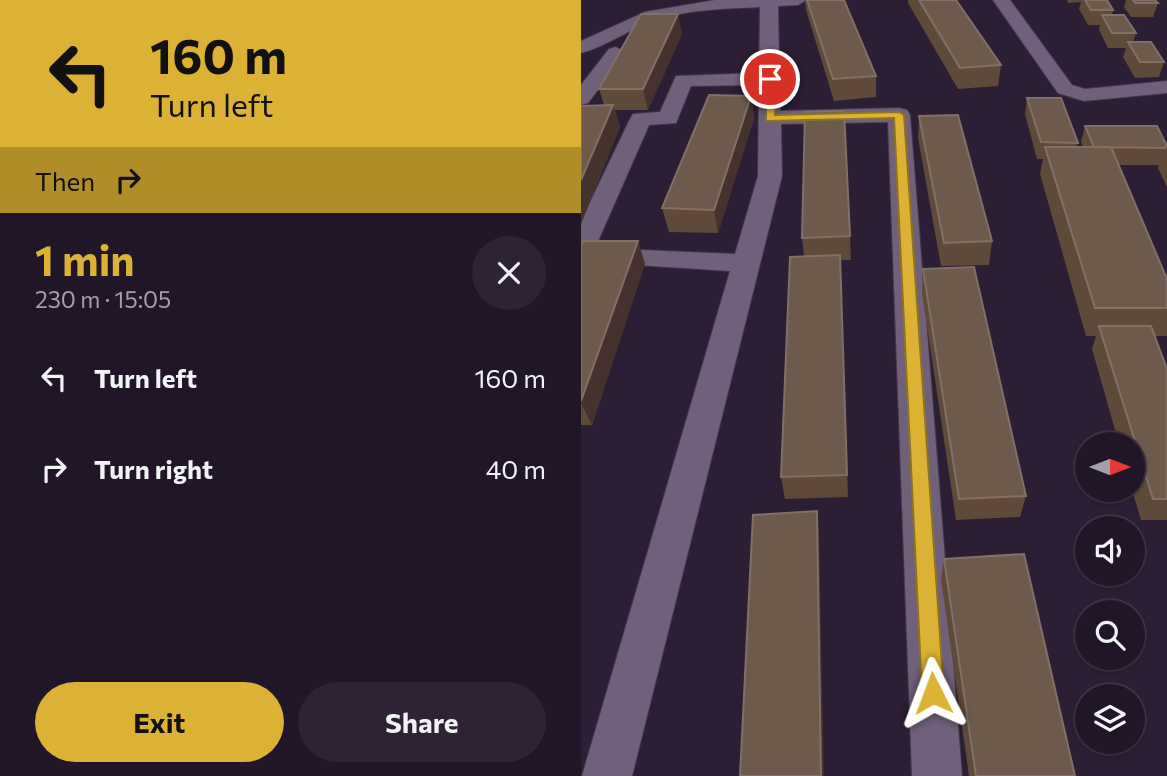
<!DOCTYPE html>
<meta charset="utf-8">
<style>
body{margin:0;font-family:Commissioner,sans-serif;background:#2d2334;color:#f1f3f6;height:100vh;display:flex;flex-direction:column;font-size:26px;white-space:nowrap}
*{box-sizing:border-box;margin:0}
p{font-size:23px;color:#a29fa8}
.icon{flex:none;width:38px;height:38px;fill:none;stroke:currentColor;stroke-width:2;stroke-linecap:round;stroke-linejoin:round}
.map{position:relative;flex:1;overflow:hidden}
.panel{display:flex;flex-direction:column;background:#211628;width:581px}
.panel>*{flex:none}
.guide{background:#dbb233;color:#111;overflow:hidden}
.needle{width:46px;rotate:90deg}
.fabs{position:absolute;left:494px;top:432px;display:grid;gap:14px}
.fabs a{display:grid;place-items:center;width:70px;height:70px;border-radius:50%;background:#211628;box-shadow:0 2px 5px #0004,0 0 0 2px #3e3545;font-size:35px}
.pin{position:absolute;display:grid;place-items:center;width:60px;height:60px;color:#fff;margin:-30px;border:4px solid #fff;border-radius:50%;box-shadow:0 2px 7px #0007}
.me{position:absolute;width:77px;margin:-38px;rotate:357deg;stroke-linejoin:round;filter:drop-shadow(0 0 5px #0008)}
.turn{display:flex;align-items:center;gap:24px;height:147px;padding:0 35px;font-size:32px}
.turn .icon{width:91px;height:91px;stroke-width:2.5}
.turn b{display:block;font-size:49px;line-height:60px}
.then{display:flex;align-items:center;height:66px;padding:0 35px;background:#0003;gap:14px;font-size:26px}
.round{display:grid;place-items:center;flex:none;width:74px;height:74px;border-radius:37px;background:#2d2334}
.headline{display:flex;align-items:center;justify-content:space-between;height:119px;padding:0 35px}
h1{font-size:42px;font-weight:700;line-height:52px;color:#dbb233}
.primary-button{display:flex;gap:14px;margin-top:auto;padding:14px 35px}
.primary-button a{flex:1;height:80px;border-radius:42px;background:#dbb233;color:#111;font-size:28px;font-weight:700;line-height:80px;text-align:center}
.primary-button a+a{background:#2d2334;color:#f1f3f6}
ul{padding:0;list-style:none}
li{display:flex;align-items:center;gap:21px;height:91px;padding:0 35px}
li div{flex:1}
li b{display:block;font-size:26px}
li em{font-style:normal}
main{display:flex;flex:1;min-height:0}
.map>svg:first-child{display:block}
</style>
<main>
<section class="panel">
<div class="guide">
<div class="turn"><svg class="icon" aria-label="left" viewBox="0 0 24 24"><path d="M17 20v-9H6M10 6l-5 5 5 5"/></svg><div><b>160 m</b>Turn left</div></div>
<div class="then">Then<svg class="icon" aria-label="right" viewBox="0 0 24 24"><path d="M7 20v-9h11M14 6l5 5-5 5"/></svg></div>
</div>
<div class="headline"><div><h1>1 min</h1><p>230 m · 15:05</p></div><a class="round"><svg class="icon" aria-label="close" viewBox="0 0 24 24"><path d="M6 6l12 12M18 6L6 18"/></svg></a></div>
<ul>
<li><svg class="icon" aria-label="left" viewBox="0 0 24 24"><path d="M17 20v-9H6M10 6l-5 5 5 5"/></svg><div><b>Turn left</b></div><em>160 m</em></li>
<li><svg class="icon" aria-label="right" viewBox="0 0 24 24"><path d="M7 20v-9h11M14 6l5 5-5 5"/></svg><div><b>Turn right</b></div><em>40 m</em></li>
</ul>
<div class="primary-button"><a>Exit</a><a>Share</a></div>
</section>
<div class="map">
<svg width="586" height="776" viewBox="0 0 586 776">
<rect width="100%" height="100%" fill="#2c1e35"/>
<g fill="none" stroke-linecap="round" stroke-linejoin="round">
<g stroke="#44384b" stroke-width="2">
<path id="minor" d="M 134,0 L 225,0 L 217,5 L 197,6 L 199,111 L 318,108 L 326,110 L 329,115 L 381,776 L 331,776 L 307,122 L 200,124 L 201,176 L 51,776 L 1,776 L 149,271 L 8,262 L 4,256 L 0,258 L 0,221 L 49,119 L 52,114 L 79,112 L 95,76 L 178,73 L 179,7 C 145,9 108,9 76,20 C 49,28 27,46 0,53 L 0,41 L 64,12 ZM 178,85 L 177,176 L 154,254 L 14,248 L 68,125 L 95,123 L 110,86 Z
M 412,0 L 429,0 L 491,85 L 504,89 L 586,81 L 586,93 L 503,101 L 477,93 Z
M 35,47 L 45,53 L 7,103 L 0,105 L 0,85 L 28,49 Z"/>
</g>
<use href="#minor" fill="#70607a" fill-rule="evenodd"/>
</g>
<path fill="#5f4938" d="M 224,0 L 263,0 L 295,76 L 295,97 L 253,101 L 225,10 Z
M 327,0 L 375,0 L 420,65 L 417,86 L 377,89 L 327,3 Z
M 486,0 L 526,0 L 532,10 L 531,15 L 555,33 L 552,42 L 583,62 L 578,77 L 554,78 L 542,57 L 545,48 L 527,48 L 518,30 L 519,25 L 507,25 L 498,9 L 500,2 L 487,3 Z
M 545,0 L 574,0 L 577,3 L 572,17 L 550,17 L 543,7 Z
M 101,34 L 67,110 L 34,110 L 39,127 L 0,224 L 0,106 L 23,105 L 18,89 Z
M 170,96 L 173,118 L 137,233 L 88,232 L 81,208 Z
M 446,98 L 497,143 L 495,147 L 502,147 L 500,142 L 504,126 L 586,144 L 586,187 L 577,168 L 578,165 L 537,165 L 586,279 L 586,336 L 574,336 L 586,369 L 586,520 L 560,520 L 551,490 L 551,444 L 538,444 L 511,349 L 515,336 L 505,336 L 459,174 L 462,159 L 456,159 L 444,114 Z
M 338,116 L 411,241 L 408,265 L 360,266 L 337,138 Z
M 269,236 L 270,260 L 259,260 L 267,497 L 204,499 L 200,477 L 223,256 L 221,238 Z
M 57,241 L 64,264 L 11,425 L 0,425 L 0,245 Z
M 342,269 L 445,496 L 439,517 L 375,520 L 341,293 Z
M 363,559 L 494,776 L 388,776 L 360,579 Z"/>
<path fill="#45312e" d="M 97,14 L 101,34 L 67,110 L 62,89 Z
M 170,96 L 173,118 L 137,233 L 133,210 Z
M 32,105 L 39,127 L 0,224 L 0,180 Z
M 57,241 L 64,264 L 11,425 L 0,403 L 0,401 Z
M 236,511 L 238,532 L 243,776 L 240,776 Z"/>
<path fill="#6e5a4c" stroke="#826f65" stroke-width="2" d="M 226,0 L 263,0 L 295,76 L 252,79 Z
M 338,0 L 375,0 L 420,65 L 379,68 Z
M 504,0 L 526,0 L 532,10 L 510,10 Z
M 552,0 L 574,0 L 577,3 L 554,3 Z
M 60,14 L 97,14 L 62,89 L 18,89 Z
M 521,15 L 543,15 L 555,33 L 531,33 Z
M 547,42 L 570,42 L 583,62 L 559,62 Z
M 128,95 L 170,96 L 133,210 L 81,208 Z
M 446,98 L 480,98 L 497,143 L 460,142 Z
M 32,105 L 0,180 L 0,106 Z
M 263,111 L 269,236 L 221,238 L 224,112 Z
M 377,115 L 411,241 L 363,243 L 338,116 Z
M 504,126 L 576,126 L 586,146 L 585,146 L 584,148 L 513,147 Z
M 464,147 L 530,147 L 586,279 L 586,308 L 514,308 Z
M 2,241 L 57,241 L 0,401 L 0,245 Z
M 259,255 L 266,475 L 200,477 L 209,257 Z
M 393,267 L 445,496 L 378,499 L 342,269 Z
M 518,326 L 570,326 L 586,369 L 586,499 L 572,499 Z
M 236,511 L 240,776 L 159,776 L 172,515 Z
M 443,554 L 494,776 L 395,776 L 363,559 Z"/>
<path fill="#dbb233" stroke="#8e7421" stroke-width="2" d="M 185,77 L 194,79 L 194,115 L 318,112 L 323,115 L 363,693 L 359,701 L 352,704 L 344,701 L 341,693 L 313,118 L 185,121 Z"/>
</svg>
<div class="fabs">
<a><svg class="needle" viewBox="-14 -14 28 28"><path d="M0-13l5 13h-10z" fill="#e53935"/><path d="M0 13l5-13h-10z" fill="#a29fa8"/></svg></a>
<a><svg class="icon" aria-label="sound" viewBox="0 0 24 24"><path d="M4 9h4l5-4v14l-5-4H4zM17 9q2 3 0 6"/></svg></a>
<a><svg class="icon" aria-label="search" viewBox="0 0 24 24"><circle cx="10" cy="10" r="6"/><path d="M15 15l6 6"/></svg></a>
<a><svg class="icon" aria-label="layers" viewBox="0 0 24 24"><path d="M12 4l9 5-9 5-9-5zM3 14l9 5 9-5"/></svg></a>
</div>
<div class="pin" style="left:189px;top:79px;background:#d93025"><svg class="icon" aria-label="arrive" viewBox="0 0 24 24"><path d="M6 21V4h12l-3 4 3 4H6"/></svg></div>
<svg class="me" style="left:352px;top:693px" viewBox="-20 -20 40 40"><path d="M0-17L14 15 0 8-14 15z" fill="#dbb233" stroke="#fff" stroke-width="4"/></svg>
</div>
</main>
